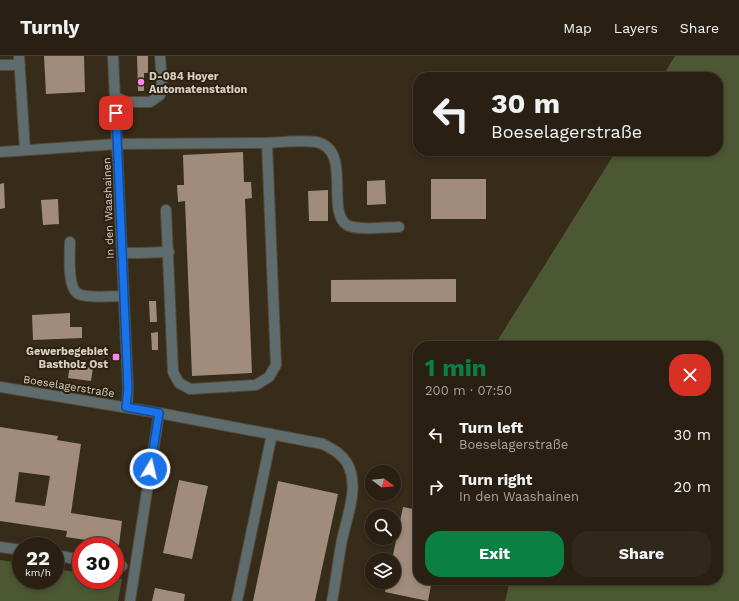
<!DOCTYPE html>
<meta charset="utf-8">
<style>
body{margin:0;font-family:"Work Sans",sans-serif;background:#31281c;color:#f1f3f6;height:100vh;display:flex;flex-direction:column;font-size:15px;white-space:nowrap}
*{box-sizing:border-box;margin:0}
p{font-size:13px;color:#a5a3a0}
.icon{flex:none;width:22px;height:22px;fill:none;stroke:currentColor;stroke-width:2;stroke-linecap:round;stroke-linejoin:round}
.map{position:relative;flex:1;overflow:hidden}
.panel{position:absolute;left:413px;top:285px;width:310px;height:244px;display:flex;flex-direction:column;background:#292013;border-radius:16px;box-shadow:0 2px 6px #0003,0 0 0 1px #453e33}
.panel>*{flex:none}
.guide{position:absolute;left:413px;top:16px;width:310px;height:84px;border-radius:16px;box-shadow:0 2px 6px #0003,0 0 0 1px #453e33;background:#292013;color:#f1f3f6;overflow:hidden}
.needle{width:26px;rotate:106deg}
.fabs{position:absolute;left:365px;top:409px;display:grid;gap:8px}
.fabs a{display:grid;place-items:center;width:36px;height:36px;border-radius:50%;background:#292013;box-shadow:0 2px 6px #0003,0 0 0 1px #453e33;font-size:20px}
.speed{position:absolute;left:12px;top:481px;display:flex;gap:8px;font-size:20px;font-weight:700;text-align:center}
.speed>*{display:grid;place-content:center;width:52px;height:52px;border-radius:50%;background:#292013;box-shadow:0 2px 6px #0003,0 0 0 1px #453e33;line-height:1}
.speed small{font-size:10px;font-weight:400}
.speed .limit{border:6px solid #d22;background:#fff;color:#111}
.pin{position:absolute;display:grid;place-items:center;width:34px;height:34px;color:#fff;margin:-17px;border-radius:8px;box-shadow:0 2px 6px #0006}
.me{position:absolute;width:44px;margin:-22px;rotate:9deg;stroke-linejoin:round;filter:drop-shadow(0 0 3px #0008)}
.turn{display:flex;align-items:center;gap:14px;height:84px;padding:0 12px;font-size:18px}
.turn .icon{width:52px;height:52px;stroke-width:2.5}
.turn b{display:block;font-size:28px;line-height:34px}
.round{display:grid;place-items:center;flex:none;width:42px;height:42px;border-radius:16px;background:#31281c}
.headline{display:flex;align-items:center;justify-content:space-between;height:68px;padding:0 12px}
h1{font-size:24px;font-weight:700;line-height:30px;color:#0b8043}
.button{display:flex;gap:8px;margin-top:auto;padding:8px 12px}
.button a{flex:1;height:46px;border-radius:16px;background:#0b8043;color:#fff;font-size:16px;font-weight:700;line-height:46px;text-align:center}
.button a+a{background:#31281c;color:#f1f3f6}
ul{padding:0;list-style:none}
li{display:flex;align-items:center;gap:12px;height:52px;padding:0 12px}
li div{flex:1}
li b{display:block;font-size:15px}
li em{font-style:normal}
header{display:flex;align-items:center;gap:24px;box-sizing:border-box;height:56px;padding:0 20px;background:#292013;border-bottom:1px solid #453e33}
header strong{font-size:19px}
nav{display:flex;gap:22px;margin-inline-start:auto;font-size:14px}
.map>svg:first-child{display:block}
</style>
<header>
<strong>Turnly</strong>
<nav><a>Map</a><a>Layers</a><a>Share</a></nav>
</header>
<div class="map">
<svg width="739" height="545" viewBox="0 0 739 545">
<rect width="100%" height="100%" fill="#372b19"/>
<path fill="#4c5733" d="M 675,0 L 739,0 L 739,545 L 505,545 L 510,524 L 718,524 L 718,290 L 494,290 L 616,95 L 718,95 L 718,21 L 662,21 Z
M 0,504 L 21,507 L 21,524 L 55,524 L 55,513 L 81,517 L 81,524 L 115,524 L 115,522 L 122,523 L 118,545 L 0,545 Z"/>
<path fill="#a18c7c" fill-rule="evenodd" d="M 44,0 L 84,0 L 85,36 L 46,38 Z
M 137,0 L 148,0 L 148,17 L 144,17 L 144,35 L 138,35 Z
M 243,96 L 244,126 L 251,126 L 252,142 L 245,143 L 252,317 L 192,320 L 185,145 L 178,146 L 177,129 L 184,129 L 183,99 Z
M 431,123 L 486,123 L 486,163 L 431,163 Z
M 385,124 L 386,148 L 367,149 L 367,125 Z
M 4,127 L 5,152 L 0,153 L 0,128 Z
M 328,134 L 328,165 L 309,165 L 308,135 Z
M 58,143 L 59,168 L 43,169 L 41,144 Z
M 456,223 L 456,246 L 331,246 L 331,224 Z
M 149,245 L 156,245 L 157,266 L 150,266 Z
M 70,257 L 70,271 L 82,271 L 82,282 L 33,284 L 32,259 Z
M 158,276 L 158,294 L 152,294 L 151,277 Z
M 70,308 L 93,312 L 91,325 L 68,322 Z
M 0,371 L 58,380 L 57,384 L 81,388 L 71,457 L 122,465 L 119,489 L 66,481 L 67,475 L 0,465 ZM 19,416 L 50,420 L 45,450 L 15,446 Z
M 179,424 L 208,430 L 192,503 L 163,497 Z
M 278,425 L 338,438 L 315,545 L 253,545 Z
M 403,451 L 418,454 L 418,524 L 432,524 L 428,545 L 385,536 L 387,526 L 394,526 L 394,504 L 392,504 Z
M 155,532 L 185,538 L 184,545 L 152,545 Z"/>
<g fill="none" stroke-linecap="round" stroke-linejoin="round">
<g stroke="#544938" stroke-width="12">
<path id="minor" d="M 19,0 L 25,94
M 113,0 L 128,333 L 127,351
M 0,9 L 20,9
M 115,41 L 127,46 L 150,46 L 160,39 L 162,25 L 160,0
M 267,87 C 283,86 301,84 316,86 C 353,93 325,155 347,169 C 357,175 386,171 399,171
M 0,96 L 117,88 L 267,87 L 276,309 L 269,321 L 256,329 L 190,333 L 179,327 L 173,316 L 166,154
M 70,186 C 70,199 67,229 77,237 C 85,243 113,240 124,240
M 122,197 L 139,197 L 169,196
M 0,331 L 159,357 L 130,545
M 159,357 L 323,388 C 332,393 341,397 347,407 C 360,430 347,460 342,484 C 338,504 336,525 332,545
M 0,491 L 21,494
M 55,499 L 81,504
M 115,509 L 122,510
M 237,545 L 272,378"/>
</g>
<use href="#minor" stroke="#5f6c6d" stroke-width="10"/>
</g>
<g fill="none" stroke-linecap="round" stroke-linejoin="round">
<g stroke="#114b97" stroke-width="10">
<path id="route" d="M 116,57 L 128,333 L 126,351 L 159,357 L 150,413"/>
</g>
<use href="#route" stroke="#1a73e8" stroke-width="7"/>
</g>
<g fill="#f987e9" stroke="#2d2110" stroke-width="1.5">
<circle cx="141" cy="26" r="4"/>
<rect x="112" y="297" width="8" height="8" rx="2"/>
</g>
<g text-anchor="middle" stroke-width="4" stroke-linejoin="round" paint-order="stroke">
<g font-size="11" font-weight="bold" fill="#d8d0c5" stroke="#2d2110" text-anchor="start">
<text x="149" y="24">D-084 Hoyer<tspan x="149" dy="13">Automatenstation</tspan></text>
<text x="108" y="299" text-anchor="end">Gewerbegebiet<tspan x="108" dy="13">Bastholz Ost</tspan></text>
</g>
<g font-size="11" fill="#d8d0c5" stroke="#2d2110">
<text transform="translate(108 152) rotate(-92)" y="4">In den Waashainen</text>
<text transform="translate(69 330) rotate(9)" y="4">Boeselagerstraße</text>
</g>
</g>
</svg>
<div class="fabs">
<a><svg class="needle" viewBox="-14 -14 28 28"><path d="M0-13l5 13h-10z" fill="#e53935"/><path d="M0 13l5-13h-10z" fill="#a5a3a0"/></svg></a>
<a><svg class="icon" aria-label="search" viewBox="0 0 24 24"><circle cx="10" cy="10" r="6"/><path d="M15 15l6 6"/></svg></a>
<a><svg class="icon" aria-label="layers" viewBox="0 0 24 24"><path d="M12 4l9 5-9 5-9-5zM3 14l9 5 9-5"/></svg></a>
</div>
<div class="speed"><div>22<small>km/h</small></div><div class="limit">30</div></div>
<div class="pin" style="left:116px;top:57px;background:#d93025"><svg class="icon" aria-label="arrive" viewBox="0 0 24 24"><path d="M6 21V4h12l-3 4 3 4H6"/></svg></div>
<svg class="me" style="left:150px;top:413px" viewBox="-20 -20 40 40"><circle r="17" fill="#1a73e8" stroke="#fff" stroke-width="3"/><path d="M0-11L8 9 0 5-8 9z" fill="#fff"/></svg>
<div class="guide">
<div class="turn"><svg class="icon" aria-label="left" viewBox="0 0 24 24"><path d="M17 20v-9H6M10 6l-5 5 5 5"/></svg><div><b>30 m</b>Boeselagerstraße</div></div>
</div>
<section class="panel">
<div class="headline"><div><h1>1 min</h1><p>200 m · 07:50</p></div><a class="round" style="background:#d93025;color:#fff"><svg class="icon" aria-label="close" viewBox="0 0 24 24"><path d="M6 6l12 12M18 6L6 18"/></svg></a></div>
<ul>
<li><svg class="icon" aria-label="left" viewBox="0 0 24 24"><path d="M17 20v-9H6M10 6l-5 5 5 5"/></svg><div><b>Turn left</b><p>Boeselagerstraße</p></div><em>30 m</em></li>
<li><svg class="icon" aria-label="right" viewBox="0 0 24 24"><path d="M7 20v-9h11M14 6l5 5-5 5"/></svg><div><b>Turn right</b><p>In den Waashainen</p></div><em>20 m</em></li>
</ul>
<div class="button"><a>Exit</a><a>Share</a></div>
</section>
</div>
